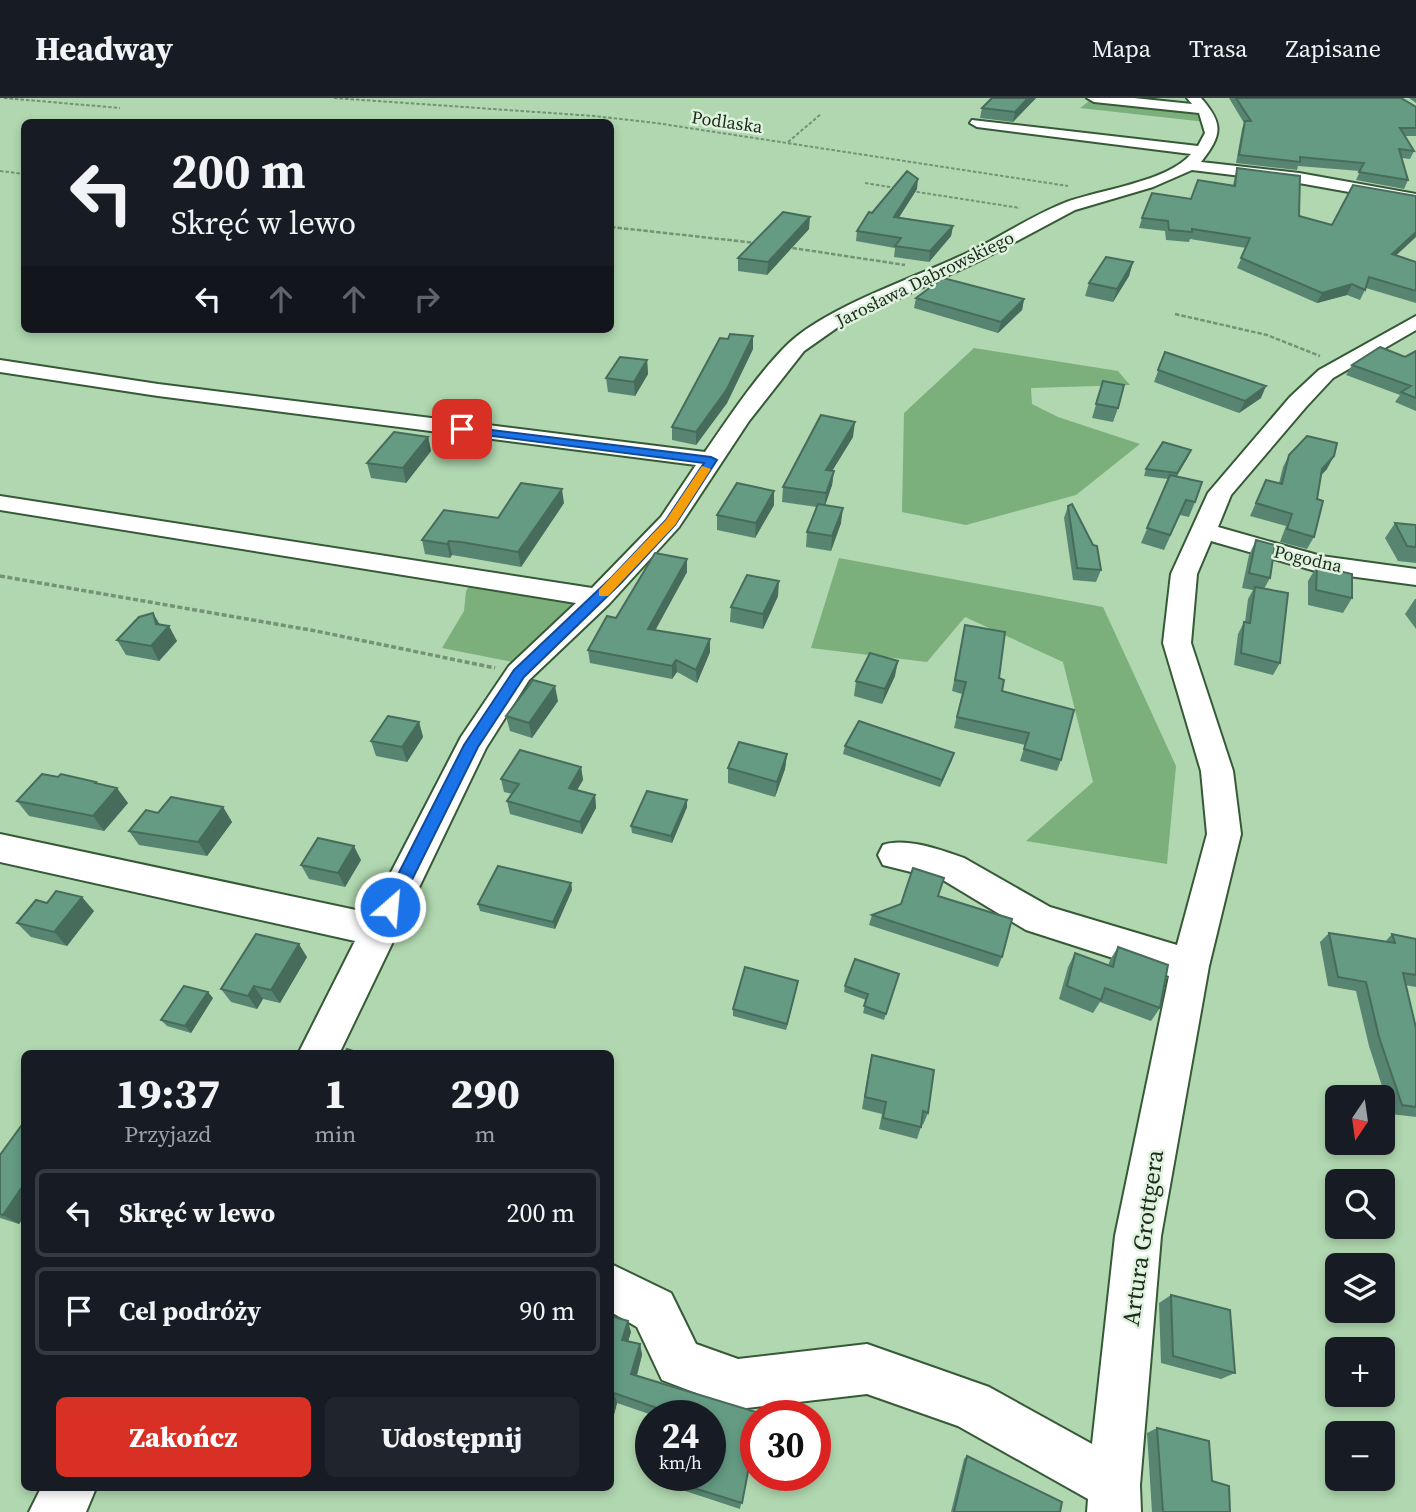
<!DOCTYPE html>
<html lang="pl">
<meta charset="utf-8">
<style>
body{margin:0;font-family:"Source Serif 4",serif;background:#20242c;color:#f1f3f6;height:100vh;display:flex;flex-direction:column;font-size:26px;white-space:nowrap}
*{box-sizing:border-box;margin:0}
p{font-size:23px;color:#9ea1a6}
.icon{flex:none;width:38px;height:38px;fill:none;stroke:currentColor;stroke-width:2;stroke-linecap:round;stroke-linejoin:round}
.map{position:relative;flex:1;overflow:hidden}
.sheet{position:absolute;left:21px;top:952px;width:593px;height:441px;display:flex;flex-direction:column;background:#171b24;border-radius:10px;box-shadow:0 4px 10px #0003}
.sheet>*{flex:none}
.hud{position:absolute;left:21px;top:21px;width:593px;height:214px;border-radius:10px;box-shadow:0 4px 10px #0003;background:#171b24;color:#f1f3f6;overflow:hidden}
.needle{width:46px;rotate:193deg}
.tools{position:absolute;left:1325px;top:987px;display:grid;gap:14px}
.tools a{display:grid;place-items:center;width:70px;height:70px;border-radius:10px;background:#171b24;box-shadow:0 4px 10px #0003;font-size:35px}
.speed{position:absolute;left:635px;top:1302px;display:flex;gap:14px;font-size:35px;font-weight:700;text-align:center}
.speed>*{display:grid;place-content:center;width:91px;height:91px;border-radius:50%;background:#171b24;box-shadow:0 4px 10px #0003;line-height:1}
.speed small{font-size:18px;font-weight:400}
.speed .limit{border:10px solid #d22;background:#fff;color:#111}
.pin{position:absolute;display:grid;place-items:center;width:60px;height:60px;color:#fff;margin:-30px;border-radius:14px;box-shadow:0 4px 10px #0006}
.me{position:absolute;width:77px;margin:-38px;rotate:27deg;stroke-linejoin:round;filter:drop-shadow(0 0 5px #0008)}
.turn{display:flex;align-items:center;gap:24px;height:147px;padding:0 35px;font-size:32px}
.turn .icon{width:91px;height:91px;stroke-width:2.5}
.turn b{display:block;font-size:49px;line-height:60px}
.lanes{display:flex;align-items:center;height:66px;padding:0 35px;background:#0003;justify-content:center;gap:35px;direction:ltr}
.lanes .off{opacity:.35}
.eta{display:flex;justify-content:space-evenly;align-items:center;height:119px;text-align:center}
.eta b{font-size:42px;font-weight:800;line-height:49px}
.button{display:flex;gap:14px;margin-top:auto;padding:14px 35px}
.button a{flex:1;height:80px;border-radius:10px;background:#d93025;color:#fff;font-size:28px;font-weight:800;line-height:80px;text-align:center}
.button a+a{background:#20242c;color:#f1f3f6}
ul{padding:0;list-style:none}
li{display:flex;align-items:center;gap:21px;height:88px;margin:0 14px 10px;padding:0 21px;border:4px solid #363941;border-radius:10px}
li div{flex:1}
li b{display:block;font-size:26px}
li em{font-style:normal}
header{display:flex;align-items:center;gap:42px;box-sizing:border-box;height:98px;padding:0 35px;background:#171b24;border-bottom:2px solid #363941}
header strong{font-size:33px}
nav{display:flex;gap:38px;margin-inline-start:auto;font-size:24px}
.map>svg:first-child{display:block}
</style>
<header>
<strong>Headway</strong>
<nav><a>Mapa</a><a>Trasa</a><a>Zapisane</a></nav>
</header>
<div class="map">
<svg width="1416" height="1414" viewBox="0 0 1416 1414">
<rect width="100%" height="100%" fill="#b0d7af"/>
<path fill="#7bb07c" d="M 1092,1 L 1200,12 L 1206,24 L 1080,10 Z
M 974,250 L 1118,273 L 1130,287 L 1031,290 L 1032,306 L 1058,319 L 1140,346 L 1076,397 L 966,427 L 902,414 L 904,315 Z
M 839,460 L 1103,509 L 1176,668 L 1167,766 L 1026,743 L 1093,684 L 1063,564 L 965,519 L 927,564 L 811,550 Z
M 471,485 L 580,502 L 517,565 L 442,550 L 464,513 L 466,493 Z"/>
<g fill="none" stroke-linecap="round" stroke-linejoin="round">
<g stroke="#365937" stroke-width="4">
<path id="minor" d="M 1087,0 L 1134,0 L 1192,6 L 1187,0 L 1201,0 C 1224,26 1222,37 1201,64 L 1299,75 L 1416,96 L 1416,106 L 1299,85 L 1192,72 L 1153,89 L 1075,112 L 981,162 L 841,227 L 804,253 L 749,323 L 679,429 L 609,506 L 529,582 L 486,650 L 339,956 L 298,956 L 355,843 L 0,764 L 0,736 L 370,815 L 461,639 L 509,568 L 576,505 L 0,412 L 0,398 L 592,490 L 661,419 L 696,367 L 158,298 L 0,274 L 0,262 L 158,286 L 705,354 C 729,319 759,274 789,245 C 830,207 918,179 969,154 C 1001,139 1031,118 1064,105 C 1097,92 1168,84 1191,56 L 977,29 L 970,25 L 972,22 L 1198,48 L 1205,35 L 1199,15 L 1094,4 Z
M 1416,218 L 1416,232 L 1333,280 L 1306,309 L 1231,397 L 1218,429 L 1321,458 L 1416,471 L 1416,487 L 1319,474 L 1211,443 L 1197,476 L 1191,545 L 1233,673 L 1241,736 L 1209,868 L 1161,1138 L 1140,1387 L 1141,1414 L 1087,1414 L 1088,1401 L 958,1328 L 867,1296 L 738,1311 L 662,1282 L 637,1229 L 611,1214 L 611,1166 L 671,1195 L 696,1246 L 738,1261 L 867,1246 L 989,1289 L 1092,1346 L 1115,1138 L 1169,878 L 1026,832 L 943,782 L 883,767 L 878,757 L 883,747 C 906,739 941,752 964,760 L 1050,809 L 1177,847 L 1207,736 L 1201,673 L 1163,545 L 1171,476 L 1208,395 L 1290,299 L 1319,272 Z
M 41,1390 L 96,1390 L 86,1414 L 29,1414 Z"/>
</g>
<path stroke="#749274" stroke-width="2" stroke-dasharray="3.5 2" stroke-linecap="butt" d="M 4,0 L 120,10
M 334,0 L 594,18 L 656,25 L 1068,88
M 788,44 L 821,16
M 0,73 L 24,76
M 865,85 L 896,90
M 911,93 L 1020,110"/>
<path stroke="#749274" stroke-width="2.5" stroke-dasharray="4.5 2" stroke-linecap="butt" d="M 611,129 L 756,145
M 786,149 L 905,167
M 1175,216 L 1267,237 L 1320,258"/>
<path stroke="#749274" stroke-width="3.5" stroke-dasharray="5 2.5" stroke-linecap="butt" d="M 0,478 L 316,533 L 495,570"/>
<use href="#minor" fill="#fff" fill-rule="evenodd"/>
</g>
<path fill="#578571" d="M 1036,0 L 1013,24 L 980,20 L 982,10 Z
M 1229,0 L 1401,0 L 1416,9 L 1416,38 L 1405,38 L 1414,53 L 1410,61 L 1402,60 L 1408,82 L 1404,91 L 1356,82 L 1360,73 L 1298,68 L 1297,72 L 1236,65 L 1242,31 L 1244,25 Z
M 1409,0 L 1416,0 L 1416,5 Z
M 1237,70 L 1299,118 L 1397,157 L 1416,164 L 1416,205 L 1366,190 L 1360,202 L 1347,197 L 1317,205 L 1237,170 L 1246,150 L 1190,141 L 1189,144 L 1166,142 L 1165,133 L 1139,130 L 1142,120 L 1191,101 L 1233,87 Z
M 917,91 L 899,119 L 953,128 L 951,138 L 929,164 L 894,159 L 895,150 L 856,143 L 857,133 L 872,115 Z
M 809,131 L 767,177 L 738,173 L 738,160 Z
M 1133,164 L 1129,178 L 1113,204 L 1085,198 L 1089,185 Z
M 916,200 L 1024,201 L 1022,212 L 998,235 L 914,210 Z
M 753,251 L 727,305 L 696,347 L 672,342 L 672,329 Z
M 1416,253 L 1416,313 L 1395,304 L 1400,297 L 1346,277 L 1352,267 L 1405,259 Z
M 1165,254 L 1261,300 L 1239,315 L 1154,284 Z
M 647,262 L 648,276 L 635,298 L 608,294 L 606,280 Z
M 1103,283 L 1118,310 L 1113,324 L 1092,320 Z
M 428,339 L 431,353 L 406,385 L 371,380 L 367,365 Z
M 853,339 L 832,373 L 834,373 L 832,387 L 825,408 L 841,425 L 831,453 L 806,449 L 807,434 L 817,409 L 782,404 L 783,389 Z
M 1289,357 L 1327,371 L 1321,377 L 1317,401 L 1314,439 L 1307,451 L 1280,444 L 1286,428 L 1250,418 L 1266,382 L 1279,385 L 1283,369 Z
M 1188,359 L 1177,378 L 1195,404 L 1189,419 L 1180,417 L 1164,452 L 1141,445 L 1168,381 L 1144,378 L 1146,371 Z
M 774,393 L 774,407 L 755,440 L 717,432 L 717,417 Z
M 564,405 L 521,469 L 464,459 L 452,457 L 450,460 L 425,456 L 422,442 L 498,420 Z
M 1068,408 L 1101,472 L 1096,484 L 1073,482 L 1064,420 Z
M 1395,425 L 1416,427 L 1416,465 L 1398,463 L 1385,440 Z
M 1256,442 L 1270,480 L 1264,491 L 1280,565 L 1273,577 L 1234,567 L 1238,536 L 1244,524 L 1245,524 L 1248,501 L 1253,492 L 1242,490 L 1249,457 Z
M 687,461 L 687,474 L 655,532 L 710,554 L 697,585 L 677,574 L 672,581 L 590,565 L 588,552 L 616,520 Z
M 1317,468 L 1352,500 L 1343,515 L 1308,507 L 1308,483 Z
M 778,498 L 763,531 L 730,524 L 731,509 Z
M 1415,501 L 1416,501 L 1416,531 L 1405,516 Z
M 160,526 L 177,543 L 159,563 L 126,557 L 117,542 Z
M 965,527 L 999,580 L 1002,593 L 1061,662 L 1057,673 L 1020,663 L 1025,647 L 954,630 L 962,596 L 952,593 Z
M 895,578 L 882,606 L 854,598 L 856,583 Z
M 558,603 L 532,640 L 510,633 L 506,618 Z
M 419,624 L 423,639 L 407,664 L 376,658 L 371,643 Z
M 845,648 L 952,662 L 940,689 L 843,656 Z
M 787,656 L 785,671 L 775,699 L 728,685 L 728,670 Z
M 581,669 L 583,682 L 577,692 L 595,697 L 596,710 L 582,736 L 510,716 L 507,703 L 512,696 L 504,694 L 501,681 Z
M 58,679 L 96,684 L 98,686 L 128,705 L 104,733 L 29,718 L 17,703 Z
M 687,702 L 687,709 L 672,745 L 632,735 L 631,728 Z
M 223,709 L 232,724 L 207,758 L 139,747 L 129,733 L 158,715 Z
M 361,762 L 345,789 L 309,781 L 301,767 Z
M 571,785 L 572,792 L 555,831 L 480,813 L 478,806 Z
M 938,798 L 1002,859 L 998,869 L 869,827 L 872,817 Z
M 47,805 L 94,813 L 67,848 L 31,839 L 17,825 Z
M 1329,835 L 1385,844 L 1392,836 L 1416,841 L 1416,889 L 1405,887 L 1416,930 L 1416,1019 L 1391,1016 L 1369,948 L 1356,893 L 1328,888 L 1320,844 Z
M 1118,849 L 1160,910 L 1151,923 L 1100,904 L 1093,915 L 1059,901 L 1068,869 L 1075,855 L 1108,868 L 1110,862 Z
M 307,859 L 280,905 L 263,901 L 257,911 L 231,904 L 221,891 Z
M 899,876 L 884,922 L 863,915 L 866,902 L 844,894 L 845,888 Z
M 797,889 L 786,932 L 733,918 L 733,911 Z
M 213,900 L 191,935 L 167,928 L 161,922 Z
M 872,957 L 928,1015 L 923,1027 L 922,1026 L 917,1041 L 879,1031 L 882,1016 L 862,1011 L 869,969 Z
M 24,1024 L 24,1119 L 19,1126 L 0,1120 L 0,1057 Z
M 1171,1197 L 1235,1275 L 1221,1281 L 1161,1265 L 1159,1205 Z
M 611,1218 L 631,1234 L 628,1243 L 640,1246 L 642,1257 L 637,1278 L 756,1332 L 740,1411 L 670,1388 L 668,1382 L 710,1377 L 655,1318 L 617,1305 L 611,1328 Z
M 1157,1330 L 1230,1414 L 1152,1414 L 1147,1335 Z
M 651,1335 L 651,1359 L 649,1359 L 647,1351 Z
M 967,1358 L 1060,1414 L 951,1414 L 964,1361 Z"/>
<path fill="#476c5c" d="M 1028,0 L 1036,0 L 1013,24 L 1015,14 Z
M 918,81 L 917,91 L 893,129 L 894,119 Z
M 810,119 L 809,131 L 767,177 L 768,164 Z
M 953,128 L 951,138 L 929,164 L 930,153 Z
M 1416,134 L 1416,139 L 1387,166 L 1392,156 Z
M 1133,164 L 1129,178 L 1113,204 L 1117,191 Z
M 1352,186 L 1347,197 L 1317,205 L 1322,195 Z
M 1024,201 L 1022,212 L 998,235 L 1001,224 Z
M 753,238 L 753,251 L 727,305 L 696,347 L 696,334 Z
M 647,262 L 648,276 L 635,298 L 634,284 Z
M 1266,288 L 1261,300 L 1239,315 L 1245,303 Z
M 855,324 L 853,339 L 824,386 L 826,372 Z
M 428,339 L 431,353 L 406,385 L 403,370 Z
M 1191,352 L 1188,359 L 1174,382 L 1177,375 Z
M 1334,358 L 1327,371 L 1316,383 L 1322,371 Z
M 834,373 L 832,387 L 824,410 L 826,395 Z
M 562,391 L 564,405 L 521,469 L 518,454 Z
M 774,393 L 774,407 L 755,440 L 756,425 Z
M 843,410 L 841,425 L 831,453 L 832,438 Z
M 449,443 L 452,457 L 450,460 L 447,446 Z
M 687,461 L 687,474 L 649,544 L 648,531 Z
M 779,483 L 778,498 L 763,531 L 763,516 Z
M 153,515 L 162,530 L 169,528 L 177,543 L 159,563 L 151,548 L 156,526 Z
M 710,541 L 710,554 L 697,585 L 696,572 Z
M 676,562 L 677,574 L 672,581 L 672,568 Z
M 898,563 L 895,578 L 882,606 L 885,591 Z
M 555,588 L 558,603 L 532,640 L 529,625 Z
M 419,624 L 423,639 L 407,664 L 402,649 Z
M 954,655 L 952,662 L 940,689 L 942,682 Z
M 787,656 L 785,671 L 775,699 L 777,684 Z
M 581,669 L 583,682 L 571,702 L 569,690 Z
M 117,690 L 128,705 L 104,733 L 93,718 Z
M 595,697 L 596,710 L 582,736 L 580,724 Z
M 687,702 L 687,709 L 672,745 L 671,738 Z
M 223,709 L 232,724 L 207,758 L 198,744 Z
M 354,748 L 361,762 L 345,789 L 338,775 Z
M 571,785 L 572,792 L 555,831 L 553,824 Z
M 82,799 L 94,813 L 67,848 L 54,834 Z
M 299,846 L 307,859 L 280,905 L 271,892 Z
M 798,883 L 797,889 L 786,932 L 787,926 Z
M 254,888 L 263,901 L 257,911 L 248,898 Z
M 208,894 L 213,900 L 191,935 L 185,928 Z
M 24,1086 L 24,1119 L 19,1126 L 3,1117 Z
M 628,1223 L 631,1234 L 625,1253 L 622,1242 Z
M 640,1246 L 642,1257 L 634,1286 L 631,1276 Z
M 614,1295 L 617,1305 L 611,1328 L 611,1306 Z"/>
<path fill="#659b83" stroke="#476c5c" stroke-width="2" d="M 992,0 L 1028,0 L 1015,14 L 982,10 Z
M 1236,0 L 1401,0 L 1416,9 L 1416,30 L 1400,30 L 1414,53 L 1399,51 L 1408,82 L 1359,74 L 1364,65 L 1300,59 L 1300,64 L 1239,57 L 1245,23 L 1251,23 Z
M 1237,70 L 1300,78 L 1299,118 L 1332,127 L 1353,87 L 1416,98 L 1416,134 L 1392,156 L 1416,164 L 1416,193 L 1369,179 L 1365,192 L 1352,186 L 1322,195 L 1241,160 L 1250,140 L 1192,131 L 1192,134 L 1169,132 L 1168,123 L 1142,120 L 1152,95 L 1191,101 L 1198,82 L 1235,88 Z
M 907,73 L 918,81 L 894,119 L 953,128 L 930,153 L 895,148 L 901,140 L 857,133 L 869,114 L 872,115 Z
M 783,114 L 810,119 L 768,164 L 738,160 Z
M 1106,159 L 1133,164 L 1117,191 L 1089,185 Z
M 943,180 L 1024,201 L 1001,224 L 916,200 Z
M 730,236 L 753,238 L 727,291 L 696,334 L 672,329 L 720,240 L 728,241 Z
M 1380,249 L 1405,259 L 1416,253 L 1416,300 L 1401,294 L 1411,288 L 1352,267 Z
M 1165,254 L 1266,288 L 1245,303 L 1158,272 Z
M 620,259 L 647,262 L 634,284 L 606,280 Z
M 1103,283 L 1124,287 L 1118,310 L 1096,306 Z
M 821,317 L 855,324 L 826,372 L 834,373 L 826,395 L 783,389 Z
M 394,334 L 428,339 L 403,370 L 367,365 Z
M 1307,338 L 1337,345 L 1334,358 L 1322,371 L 1317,401 L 1323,403 L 1314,439 L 1287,431 L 1292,416 L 1256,405 L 1266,382 L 1282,386 L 1289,357 Z
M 1163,344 L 1191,352 L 1177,375 L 1146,371 Z
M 1170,377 L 1202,384 L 1195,404 L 1186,402 L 1170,437 L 1147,430 Z
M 521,385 L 562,391 L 518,454 L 461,444 L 449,443 L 447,446 L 422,442 L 444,412 L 498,420 Z
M 737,385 L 774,393 L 756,425 L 717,417 Z
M 818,406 L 843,410 L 832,438 L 807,434 Z
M 1072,406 L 1093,447 L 1097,448 L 1101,472 L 1077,470 L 1068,408 Z
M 1395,425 L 1416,427 L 1416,449 L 1407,448 Z
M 1256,442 L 1275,447 L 1270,480 L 1249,475 Z
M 655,455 L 687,461 L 648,531 L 710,541 L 696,572 L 676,562 L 672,568 L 588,552 L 607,518 L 616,520 Z
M 1317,468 L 1352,476 L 1352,500 L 1316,492 Z
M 747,477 L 779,483 L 763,516 L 731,509 Z
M 1255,489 L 1288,495 L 1280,565 L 1241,555 L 1244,524 L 1250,525 Z
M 153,515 L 156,526 L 169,528 L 151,548 L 117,542 L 139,519 Z
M 965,527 L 1005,534 L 999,580 L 1004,582 L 1002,593 L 1074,612 L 1061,662 L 1024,651 L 1029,635 L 957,619 L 966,584 L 955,582 Z
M 870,555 L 898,563 L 885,591 L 856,583 Z
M 533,582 L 555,588 L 529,625 L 506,618 Z
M 388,618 L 419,624 L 402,649 L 371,643 Z
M 859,623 L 954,655 L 942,682 L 845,648 Z
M 739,644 L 787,656 L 777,684 L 728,670 Z
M 520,652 L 581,669 L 569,690 L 595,697 L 580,724 L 507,703 L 519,686 L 501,681 Z
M 42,676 L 58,679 L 61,676 L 96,684 L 95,685 L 117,690 L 93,718 L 17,703 Z
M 647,693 L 687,702 L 671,738 L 631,728 Z
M 171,699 L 223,709 L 198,744 L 129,733 L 146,712 L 158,715 Z
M 318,740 L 354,748 L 338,775 L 301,767 Z
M 498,768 L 571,785 L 553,824 L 478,806 Z
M 913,770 L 944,780 L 938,798 L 1012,821 L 1002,859 L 872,817 L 901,806 Z
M 56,793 L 82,799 L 54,834 L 17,825 L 36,802 L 47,805 Z
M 1329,835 L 1395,845 L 1392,836 L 1416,841 L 1416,877 L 1403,875 L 1416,930 L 1416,1009 L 1402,1007 L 1379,939 L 1366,884 L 1338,879 Z
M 256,836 L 299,846 L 271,892 L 254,888 L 248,898 L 221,891 Z
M 1118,849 L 1168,867 L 1160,910 L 1105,890 L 1101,902 L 1067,888 L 1075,855 L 1113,869 Z
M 855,861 L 899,876 L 886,916 L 864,908 L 868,896 L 845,888 Z
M 745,869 L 798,883 L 787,926 L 733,911 Z
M 184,888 L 208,894 L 185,928 L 161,922 Z
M 347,951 L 362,956 L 344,956 Z
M 872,957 L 934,972 L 928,1015 L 923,1013 L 921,1029 L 883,1020 L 886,1004 L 865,999 Z
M 24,1024 L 24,1086 L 3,1117 L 0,1116 L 0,1057 Z
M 1171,1197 L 1230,1212 L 1235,1275 L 1173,1258 Z
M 611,1218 L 628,1223 L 622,1242 L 640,1246 L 631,1276 L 759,1315 L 759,1318 L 756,1318 L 756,1332 L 742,1405 L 668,1382 L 669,1377 L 710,1377 L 710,1318 L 655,1318 L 657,1310 L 614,1295 L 611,1306 Z
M 1157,1330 L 1209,1343 L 1212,1383 L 1229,1388 L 1230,1414 L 1163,1414 Z
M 651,1335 L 651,1352 L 647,1351 Z
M 967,1358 L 1062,1404 L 1060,1414 L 954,1414 Z"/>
<path fill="#1a73e8" stroke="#114b97" stroke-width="2" d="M 459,328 L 711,359 L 717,362 L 675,427 L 621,485 L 524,579 L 478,649 L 396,814 L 390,816 L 384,814 L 381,809 L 384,804 L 464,647 L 514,572 L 612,479 L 666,422 L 704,365 L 462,334 L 457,331 Z"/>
<path fill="#f59e0b" d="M 702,368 L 711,371 L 675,427 L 608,498 L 599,498 L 599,492 L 666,422 Z"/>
<g text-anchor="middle" stroke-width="5" stroke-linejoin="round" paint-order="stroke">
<g font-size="18" fill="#1c2b1c" stroke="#def2dd">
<text transform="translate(727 24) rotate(8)" y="6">Podlaska</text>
<text transform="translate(925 181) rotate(-26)" y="6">Jarosława Dąbrowskiego</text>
<text transform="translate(1308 461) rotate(13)" y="6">Pogodna</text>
</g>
<g font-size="24" fill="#1c2b1c" stroke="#def2dd">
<text transform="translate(1143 1140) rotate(-82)" y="8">Artura Grottgera</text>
</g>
</g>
</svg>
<div class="tools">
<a><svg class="needle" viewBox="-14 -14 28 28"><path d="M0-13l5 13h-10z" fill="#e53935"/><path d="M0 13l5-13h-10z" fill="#9ea1a6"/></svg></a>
<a><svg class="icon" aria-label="search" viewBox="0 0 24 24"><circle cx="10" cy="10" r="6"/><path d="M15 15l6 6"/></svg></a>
<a><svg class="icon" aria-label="layers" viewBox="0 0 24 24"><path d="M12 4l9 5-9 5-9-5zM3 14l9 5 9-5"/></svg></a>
<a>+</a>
<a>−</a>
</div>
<div class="speed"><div>24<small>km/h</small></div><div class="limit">30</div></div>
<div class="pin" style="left:462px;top:331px;background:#d93025"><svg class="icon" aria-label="arrive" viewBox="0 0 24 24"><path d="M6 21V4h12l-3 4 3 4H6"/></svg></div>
<svg class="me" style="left:390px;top:809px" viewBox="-20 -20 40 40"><circle r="17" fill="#1a73e8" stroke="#fff" stroke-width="3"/><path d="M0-11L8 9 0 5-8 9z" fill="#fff"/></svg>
<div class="hud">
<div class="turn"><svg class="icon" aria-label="left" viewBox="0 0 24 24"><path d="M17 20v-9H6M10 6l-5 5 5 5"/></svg><div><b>200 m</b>Skręć w lewo</div></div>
<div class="lanes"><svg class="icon" aria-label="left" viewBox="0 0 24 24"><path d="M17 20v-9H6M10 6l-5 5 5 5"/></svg><svg class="icon off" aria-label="ahead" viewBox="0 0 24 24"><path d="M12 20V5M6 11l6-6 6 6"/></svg><svg class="icon off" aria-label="ahead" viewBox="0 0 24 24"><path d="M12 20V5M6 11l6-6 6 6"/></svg><svg class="icon off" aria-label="right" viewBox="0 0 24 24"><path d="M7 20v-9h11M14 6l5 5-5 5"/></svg></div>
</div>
<section class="sheet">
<div class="eta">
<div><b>19:37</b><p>Przyjazd</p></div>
<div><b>1</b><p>min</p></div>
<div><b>290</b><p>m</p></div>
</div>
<ul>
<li><svg class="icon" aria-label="left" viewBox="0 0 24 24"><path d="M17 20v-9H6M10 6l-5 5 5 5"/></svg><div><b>Skręć w lewo</b></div><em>200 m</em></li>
<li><svg class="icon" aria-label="arrive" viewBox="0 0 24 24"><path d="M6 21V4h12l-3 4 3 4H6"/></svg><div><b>Cel podróży</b></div><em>90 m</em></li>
</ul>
<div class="button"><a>Zakończ</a><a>Udostępnij</a></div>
</section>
</div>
